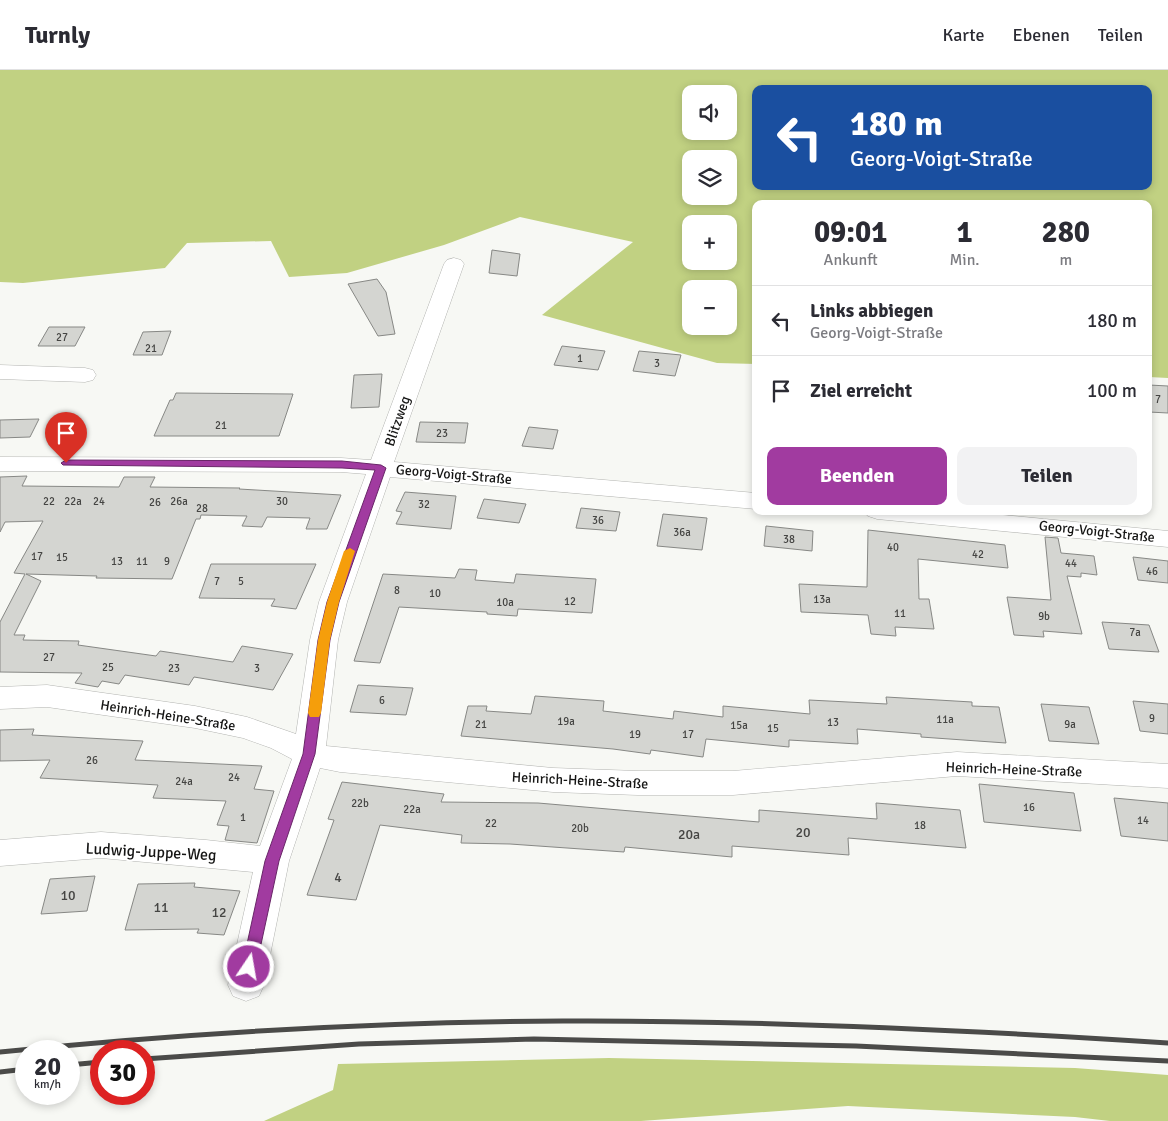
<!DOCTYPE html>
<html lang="de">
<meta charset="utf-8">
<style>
body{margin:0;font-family:Signika,sans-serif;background:#f2f2f3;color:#2b2b33;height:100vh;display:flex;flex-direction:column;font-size:19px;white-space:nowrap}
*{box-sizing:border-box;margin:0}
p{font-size:16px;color:#7c7c81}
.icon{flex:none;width:28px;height:28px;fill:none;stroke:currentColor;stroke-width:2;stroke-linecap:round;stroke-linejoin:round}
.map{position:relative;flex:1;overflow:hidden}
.side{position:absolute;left:752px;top:130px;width:400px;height:315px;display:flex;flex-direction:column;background:#fff;border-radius:10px;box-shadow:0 2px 8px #0003}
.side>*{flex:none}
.top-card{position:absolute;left:752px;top:15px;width:400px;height:105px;border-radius:10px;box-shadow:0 2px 8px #0003;background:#1a4fa0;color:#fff;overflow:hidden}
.tools{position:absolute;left:682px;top:15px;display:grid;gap:10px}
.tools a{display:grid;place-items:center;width:55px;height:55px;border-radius:10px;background:#fff;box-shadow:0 2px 8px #0003;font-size:25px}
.speed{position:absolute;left:15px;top:970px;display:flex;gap:10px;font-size:25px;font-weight:700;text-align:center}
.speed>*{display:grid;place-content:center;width:65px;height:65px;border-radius:50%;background:#fff;box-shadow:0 2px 8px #0003;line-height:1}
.speed small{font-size:12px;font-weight:400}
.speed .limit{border:8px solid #d22;background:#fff;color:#111}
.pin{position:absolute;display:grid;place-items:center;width:42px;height:42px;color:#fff;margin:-51px -21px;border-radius:50% 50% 50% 0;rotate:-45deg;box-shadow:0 0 5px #0007}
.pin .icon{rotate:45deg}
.me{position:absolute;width:55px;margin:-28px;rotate:12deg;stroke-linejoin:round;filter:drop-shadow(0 0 4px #0008)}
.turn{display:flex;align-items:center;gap:18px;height:105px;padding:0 15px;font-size:22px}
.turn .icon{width:65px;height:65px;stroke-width:2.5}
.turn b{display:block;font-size:35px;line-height:42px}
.eta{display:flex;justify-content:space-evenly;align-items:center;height:85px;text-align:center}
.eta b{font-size:30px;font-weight:800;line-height:35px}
.button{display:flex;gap:10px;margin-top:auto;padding:10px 15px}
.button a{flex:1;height:58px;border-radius:10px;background:#a13ba0;color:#fff;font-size:20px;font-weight:800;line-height:58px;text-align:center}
.button a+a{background:#f2f2f3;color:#2b2b33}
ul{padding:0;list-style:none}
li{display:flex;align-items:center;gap:15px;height:70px;padding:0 15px;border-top:1px solid #e1e1e2}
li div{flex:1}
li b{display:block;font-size:19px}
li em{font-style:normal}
header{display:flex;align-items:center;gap:30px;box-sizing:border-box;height:70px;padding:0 25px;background:#fff;border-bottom:1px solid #e1e1e2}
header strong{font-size:24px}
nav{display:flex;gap:28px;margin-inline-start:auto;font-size:18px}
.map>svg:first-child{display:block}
</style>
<header>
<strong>Turnly</strong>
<nav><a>Karte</a><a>Ebenen</a><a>Teilen</a></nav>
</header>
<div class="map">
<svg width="1168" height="1051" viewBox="0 0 1168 1051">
<rect width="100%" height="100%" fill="#f7f8f4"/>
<path fill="#c1d182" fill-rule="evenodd" d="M 0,0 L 1168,0 L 1168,308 L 1149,307 L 1149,134 L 756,134 L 756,294 L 717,293 L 542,245 L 633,172 L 520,147 L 444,175 L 347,203 L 289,207 L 271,171 L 187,173 L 165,198 L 23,213 L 0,212 ZM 756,19 L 1149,19 L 1149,116 L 756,116 ZM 691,24 L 729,24 L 729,61 L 691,61 ZM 691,89 L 729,89 L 729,126 L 691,126 ZM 691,154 L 729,154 L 729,191 L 691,191 ZM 691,219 L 729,219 L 729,256 L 691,256 Z
M 609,988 L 1075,998 L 1168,1005 L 1168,1051 L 1110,1051 L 1075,1047 L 848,1036 L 641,1051 L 264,1051 L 333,1020 L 338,994 Z"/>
<path fill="#d4d5d1" stroke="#878885" d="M 492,180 L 520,184 L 517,206 L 489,203 Z
M 377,209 L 386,222 L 395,264 L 378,266 L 348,214 Z
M 49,257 L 85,257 L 75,276 L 38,276 Z
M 171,261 L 162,285 L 133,285 L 143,262 Z
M 562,276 L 605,281 L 598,300 L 554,295 Z
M 639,281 L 681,285 L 675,306 L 633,301 Z
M 382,304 L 379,337 L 351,338 L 354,305 Z
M 1149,315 L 1168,316 L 1168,343 L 1149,342 Z
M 176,323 L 293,324 L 279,366 L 154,366 L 170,330 L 173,330 Z
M 39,349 L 30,367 L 0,368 L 0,350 Z
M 420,352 L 468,353 L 465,373 L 416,372 Z
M 529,357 L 558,360 L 553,379 L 522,376 Z
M 27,406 L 22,416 L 119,417 L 124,407 L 155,407 L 150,417 L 240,418 L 239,419 L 341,425 L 327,459 L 306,459 L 310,448 L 267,447 L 262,457 L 242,456 L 247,446 L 201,445 L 200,449 L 196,449 L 172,509 L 96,508 L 97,506 L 26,504 L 41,511 L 14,565 L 25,565 L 23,570 L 79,571 L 78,575 L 156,586 L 160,581 L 233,592 L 242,576 L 293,584 L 273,620 L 194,607 L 189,615 L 125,605 L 119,614 L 102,611 L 98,617 L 75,613 L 82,603 L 0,602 L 0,552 L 25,504 L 14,503 L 43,451 L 5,452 L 0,462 L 0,407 Z
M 405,422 L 456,426 L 451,459 L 396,454 L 402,442 L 396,441 Z
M 484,429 L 526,434 L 519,453 L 477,448 Z
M 581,438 L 620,442 L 616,461 L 576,458 Z
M 663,444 L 707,448 L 702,480 L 657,476 Z
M 766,456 L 813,461 L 812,481 L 764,476 Z
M 868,460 L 1005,475 L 1008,498 L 918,489 L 919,529 L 929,529 L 934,559 L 895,557 L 896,566 L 871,564 L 868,545 L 801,542 L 799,514 L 867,517 Z
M 1045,467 L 1058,468 L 1061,483 L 1094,486 L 1097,505 L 1081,503 L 1081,507 L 1067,506 L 1082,564 L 1043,561 L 1044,567 L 1014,565 L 1007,527 L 1051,530 Z
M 1133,487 L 1168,491 L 1168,513 L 1138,510 Z
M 211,494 L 316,494 L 296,539 L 271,536 L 275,529 L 199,528 Z
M 459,499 L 477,500 L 475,510 L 514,513 L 516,504 L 596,509 L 592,543 L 518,539 L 517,546 L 487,544 L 487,542 L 399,537 L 380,593 L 354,591 L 383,504 L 455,508 Z
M 1102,552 L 1149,555 L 1159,582 L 1109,579 Z
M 358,615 L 413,618 L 406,645 L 350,642 Z
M 535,626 L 604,631 L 603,641 L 673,649 L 674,641 L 723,647 L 723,636 L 810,644 L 809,630 L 887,634 L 886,627 L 972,632 L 972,636 L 999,637 L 1006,673 L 921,667 L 921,664 L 857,659 L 858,674 L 789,670 L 789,677 L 706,669 L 703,687 L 651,680 L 650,684 L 613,679 L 461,666 L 468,636 L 487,636 L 486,641 L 531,644 Z
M 1133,631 L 1168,634 L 1168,664 L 1140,661 Z
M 1041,634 L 1089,637 L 1099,674 L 1049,671 Z
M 34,659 L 32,665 L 143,671 L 135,690 L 262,696 L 254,719 L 274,721 L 257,773 L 225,770 L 229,756 L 217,755 L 226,731 L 153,728 L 158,715 L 40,708 L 50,690 L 0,691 L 0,660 Z
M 342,712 L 444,724 L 441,732 L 538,733 L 759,752 L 759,740 L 877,749 L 876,733 L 960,740 L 966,778 L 848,768 L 849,785 L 732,776 L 732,787 L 625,777 L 624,782 L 510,774 L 461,773 L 462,765 L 380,755 L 356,830 L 307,825 L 334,750 L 328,749 Z
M 979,714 L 1074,723 L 1081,761 L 984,752 Z
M 1114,728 L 1168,733 L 1168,771 L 1121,766 Z
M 95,806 L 87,841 L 41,844 L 50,809 Z
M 195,813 L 194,817 L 240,821 L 224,865 L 197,863 L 199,859 L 125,860 L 138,814 Z"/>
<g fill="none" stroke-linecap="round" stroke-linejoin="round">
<g stroke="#b3b4b1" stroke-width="1">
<path id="minor" d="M 454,188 L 461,190 L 464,194 L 394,392 L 756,423 L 756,439 L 390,407 L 347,532 L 338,570 L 326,676 L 553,698 L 638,701 L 733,701 L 957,682 L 1168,694 L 1168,718 L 957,706 L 733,725 L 638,725 L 553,722 L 340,702 L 320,698 L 289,791 L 264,915 L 259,926 L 246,931 L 233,926 L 228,915 L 253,802 L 101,788 L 0,796 L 0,770 L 101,762 L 206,770 L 260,776 L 292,689 L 271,678 L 243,668 L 195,658 L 47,637 L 0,639 L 0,617 L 47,615 L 195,636 L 247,647 L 296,664 L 310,570 L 319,532 L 366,404 L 341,402 L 0,401 L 0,387 L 341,388 L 371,390 L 444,194 L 447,190 Z
M 0,295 L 85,298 L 93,300 L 96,305 L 93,310 L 85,312 L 0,309 Z
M 864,441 L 962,441 L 1168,461 L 1168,477 L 877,449 L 868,446 Z"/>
</g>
<use href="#minor" fill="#fff" fill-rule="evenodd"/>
<path stroke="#4b4b49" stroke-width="5" d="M 0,982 C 187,963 375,952 563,951 C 765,950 967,960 1168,973
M 144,989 L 359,974 L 534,969 L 856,976 L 1168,991
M 69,995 L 101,992
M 0,1002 L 26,999"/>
</g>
<path fill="#a13ba0" stroke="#692668" d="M 66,390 L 342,391 L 381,395 L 386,398 L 339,532 L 330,570 L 315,684 L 279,791 L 255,902 L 249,904 L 244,902 L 242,897 L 265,791 L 303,684 L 318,570 L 327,532 L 375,400 L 342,398 L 63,395 L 61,393 Z"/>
<path fill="#f59e0b" d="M 350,478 L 355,481 L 339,532 L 330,570 L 321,643 L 319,647 L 310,647 L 308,643 L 318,570 L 327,532 L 344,481 Z"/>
<g text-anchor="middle" stroke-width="4" stroke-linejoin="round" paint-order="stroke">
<g font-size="11" fill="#454543">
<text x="62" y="271">27</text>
<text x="151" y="282">21</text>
<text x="580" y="292">1</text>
<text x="657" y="297">3</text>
<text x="1158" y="333">7</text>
<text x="221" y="359">21</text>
<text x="442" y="367">23</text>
<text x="49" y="435">22</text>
<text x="73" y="435">22a</text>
<text x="99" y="435">24</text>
<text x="179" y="435">26a</text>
<text x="282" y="435">30</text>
<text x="155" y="436">26</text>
<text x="424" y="438">32</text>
<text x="202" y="442">28</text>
<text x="598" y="454">36</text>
<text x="682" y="466">36a</text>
<text x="789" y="473">38</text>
<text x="893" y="481">40</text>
<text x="978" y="488">42</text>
<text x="37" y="490">17</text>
<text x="62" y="491">15</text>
<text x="117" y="495">13</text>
<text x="142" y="495">11</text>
<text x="167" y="495">9</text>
<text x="1071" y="497">44</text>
<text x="1152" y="505">46</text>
<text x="217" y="515">7</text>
<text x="241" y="515">5</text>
<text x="397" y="524">8</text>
<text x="435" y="527">10</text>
<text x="822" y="533">13a</text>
<text x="570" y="535">12</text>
<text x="505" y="536">10a</text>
<text x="900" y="547">11</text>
<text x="1044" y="550">9b</text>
<text x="1135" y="566">7a</text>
<text x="49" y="591">27</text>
<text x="108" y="601">25</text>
<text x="174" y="602">23</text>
<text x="257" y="602">3</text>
<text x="382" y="634">6</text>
<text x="1152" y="652">9</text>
<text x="945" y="653">11a</text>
<text x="566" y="655">19a</text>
<text x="833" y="656">13</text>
<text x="481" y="658">21</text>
<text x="1070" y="658">9a</text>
<text x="739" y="659">15a</text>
<text x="773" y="662">15</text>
<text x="635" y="668">19</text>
<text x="688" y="668">17</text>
<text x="92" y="694">26</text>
<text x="234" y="711">24</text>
<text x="184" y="715">24a</text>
<text x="360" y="737">22b</text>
<text x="1029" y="741">16</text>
<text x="412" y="743">22a</text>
<text x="243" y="751">1</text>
<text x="1143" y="754">14</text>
<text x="491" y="757">22</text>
<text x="920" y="759">18</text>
<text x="580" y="762">20b</text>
</g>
<g font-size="14" fill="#151514" stroke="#fff">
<text transform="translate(397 351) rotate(-71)" y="5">Blitzweg</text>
<text transform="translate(454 404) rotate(5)" y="5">Georg-Voigt-Straße</text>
<text transform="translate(1097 461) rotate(6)" y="5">Georg-Voigt-Straße</text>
<text transform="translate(168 645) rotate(9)" y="5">Heinrich-Heine-Straße</text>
<text transform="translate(1014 699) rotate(2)" y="5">Heinrich-Heine-Straße</text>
<text transform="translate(580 710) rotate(3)" y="5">Heinrich-Heine-Straße</text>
</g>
<g font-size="14" fill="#454543">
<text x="803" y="767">20</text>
<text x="689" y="769">20a</text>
<text x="338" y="812">4</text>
<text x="68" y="830">10</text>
<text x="161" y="842">11</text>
<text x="219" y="847">12</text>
</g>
<g font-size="16" fill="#151514" stroke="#fff">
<text transform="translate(151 781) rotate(3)" y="6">Ludwig-Juppe-Weg</text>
</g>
</g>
</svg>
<div class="tools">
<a><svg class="icon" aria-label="sound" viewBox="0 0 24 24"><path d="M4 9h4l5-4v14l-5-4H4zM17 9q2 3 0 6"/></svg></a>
<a><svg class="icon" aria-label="layers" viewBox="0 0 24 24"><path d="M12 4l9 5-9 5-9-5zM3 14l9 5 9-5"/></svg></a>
<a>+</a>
<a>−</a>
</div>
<div class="speed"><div>20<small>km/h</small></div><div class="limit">30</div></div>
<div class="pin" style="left:66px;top:393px;background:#d93025"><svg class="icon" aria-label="arrive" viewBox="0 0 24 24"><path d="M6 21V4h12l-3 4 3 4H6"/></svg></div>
<svg class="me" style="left:249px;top:897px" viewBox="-20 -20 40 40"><circle r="17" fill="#a13ba0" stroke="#fff" stroke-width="3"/><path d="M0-11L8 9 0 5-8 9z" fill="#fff"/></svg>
<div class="top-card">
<div class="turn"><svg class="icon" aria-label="left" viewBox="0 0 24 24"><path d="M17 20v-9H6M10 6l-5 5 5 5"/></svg><div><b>180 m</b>Georg-Voigt-Straße</div></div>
</div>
<section class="side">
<div class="eta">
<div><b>09:01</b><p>Ankunft</p></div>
<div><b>1</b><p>Min.</p></div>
<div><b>280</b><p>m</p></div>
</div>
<ul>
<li><svg class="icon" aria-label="left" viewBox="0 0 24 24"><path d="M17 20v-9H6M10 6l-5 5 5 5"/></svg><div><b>Links abbiegen</b><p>Georg-Voigt-Straße</p></div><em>180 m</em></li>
<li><svg class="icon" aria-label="arrive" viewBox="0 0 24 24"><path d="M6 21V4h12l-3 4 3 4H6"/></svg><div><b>Ziel erreicht</b></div><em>100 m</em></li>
</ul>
<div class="button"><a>Beenden</a><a>Teilen</a></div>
</section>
</div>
